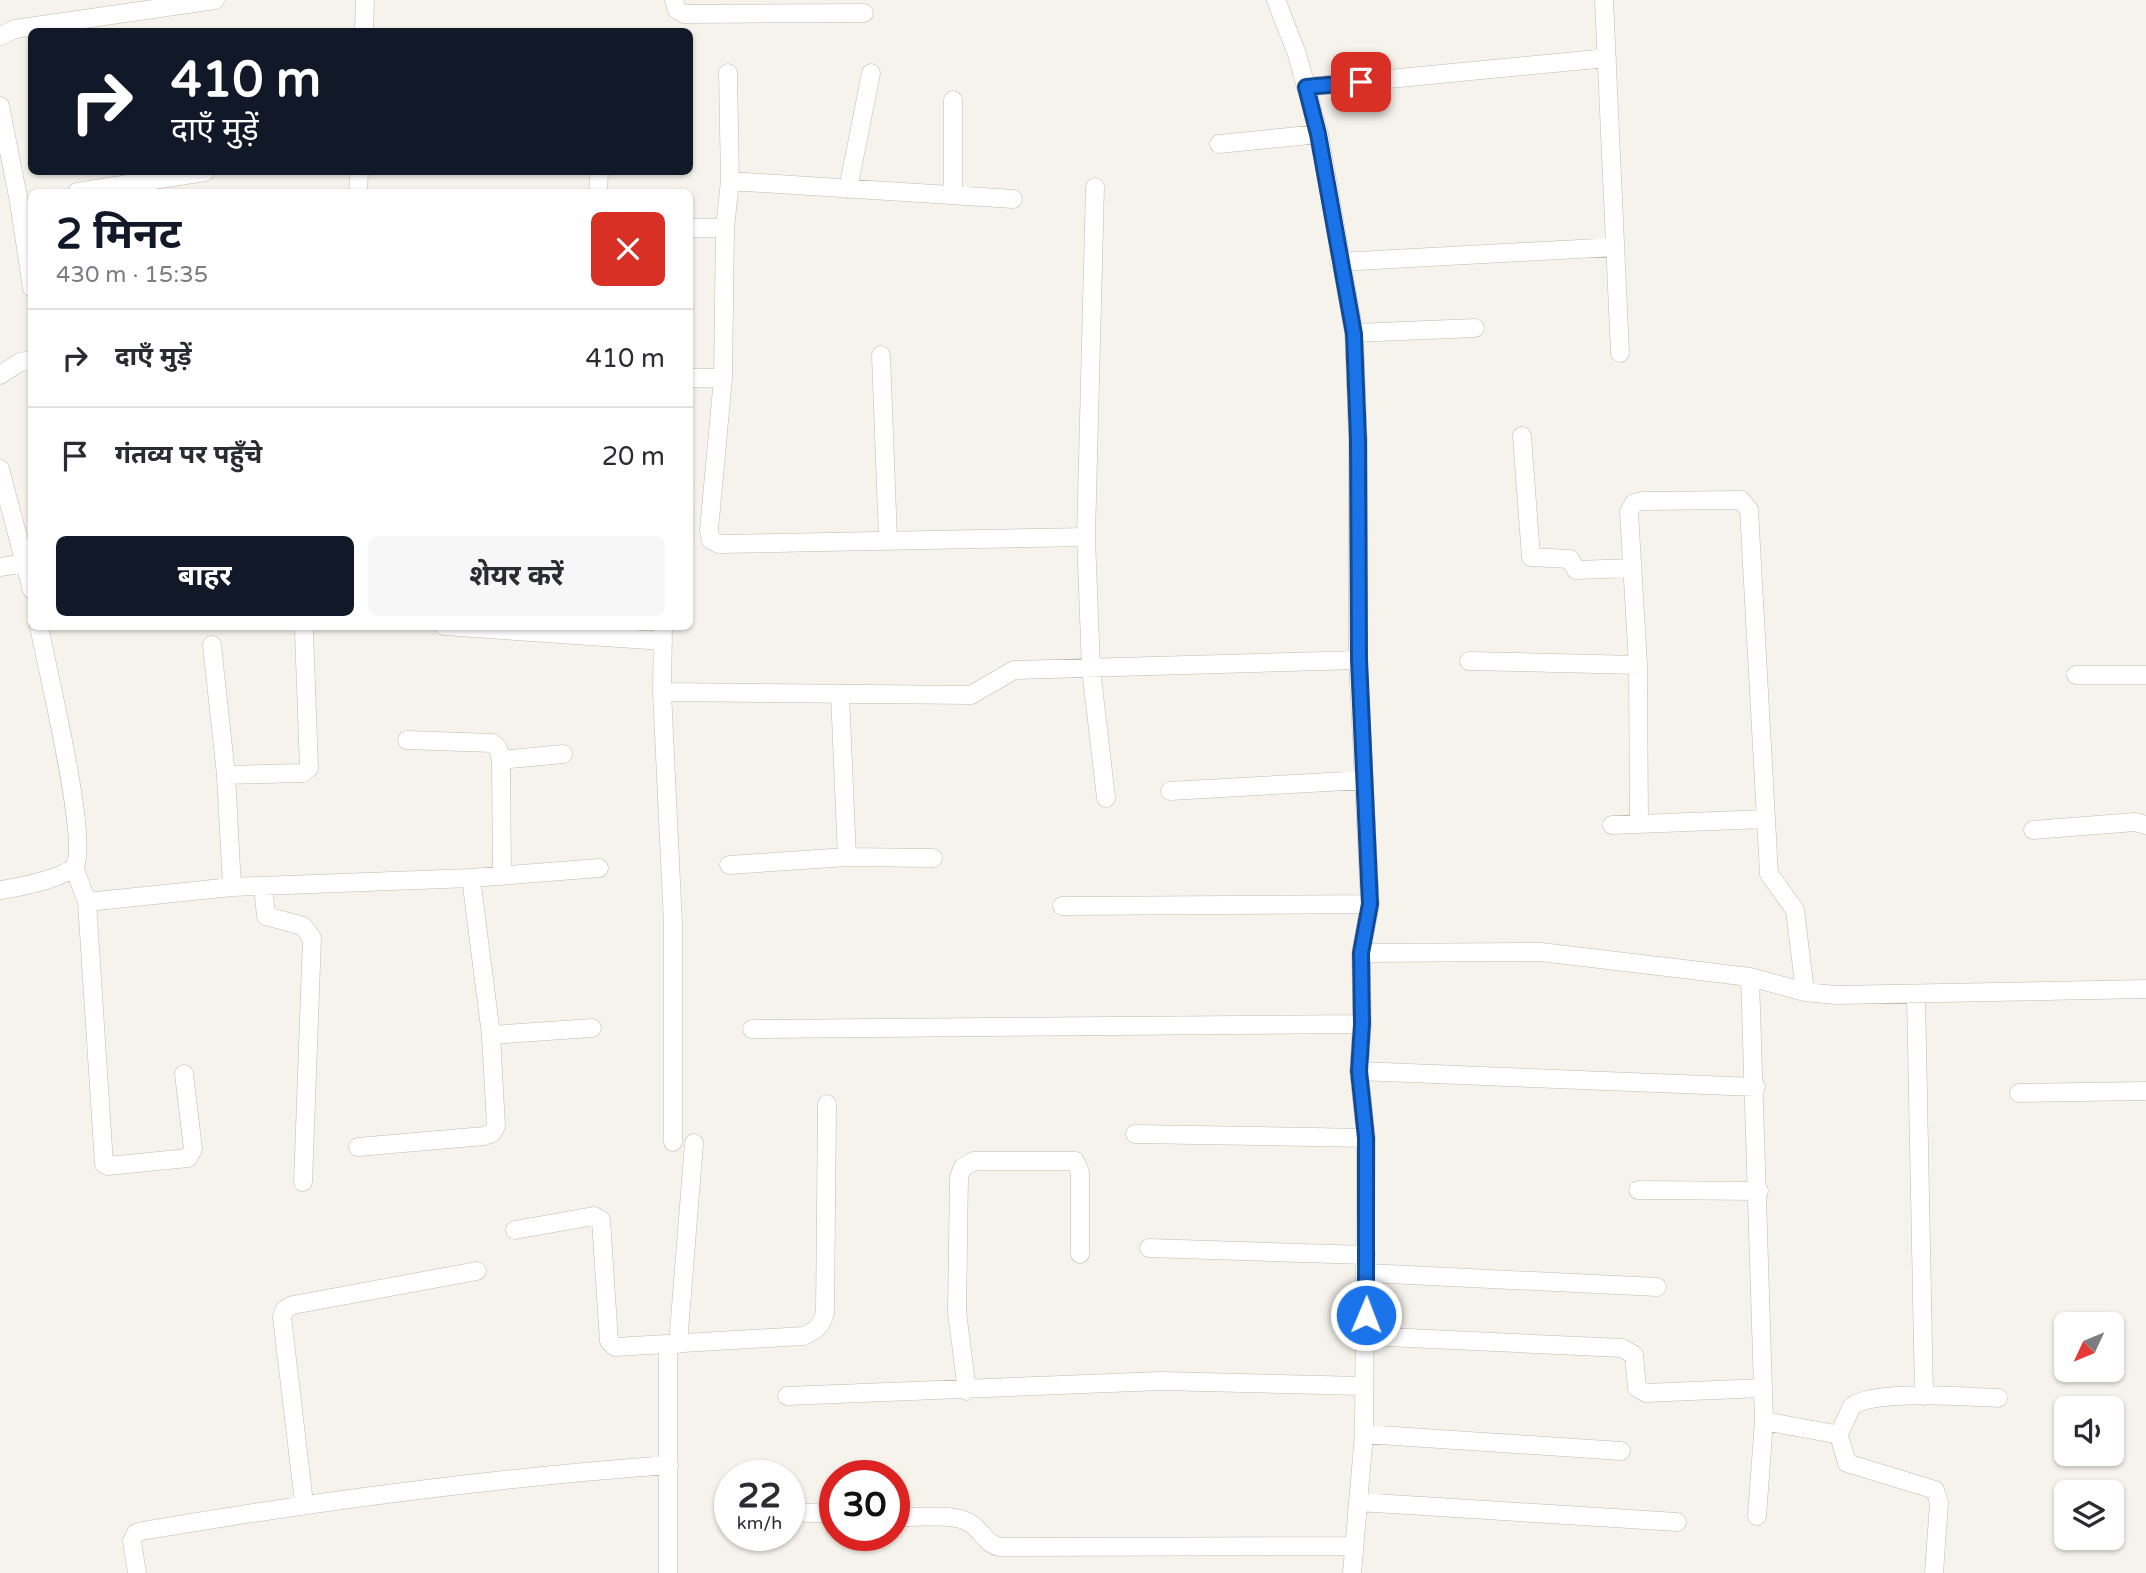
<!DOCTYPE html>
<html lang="hi">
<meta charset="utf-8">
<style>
body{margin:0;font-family:"Varela Round","Noto Sans Devanagari",sans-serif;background:#f7f7f7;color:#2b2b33;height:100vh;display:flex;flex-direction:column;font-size:26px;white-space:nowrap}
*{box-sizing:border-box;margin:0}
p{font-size:23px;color:#7c7c81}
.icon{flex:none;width:38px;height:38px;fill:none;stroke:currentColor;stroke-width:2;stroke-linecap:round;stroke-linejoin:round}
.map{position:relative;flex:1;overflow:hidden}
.side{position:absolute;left:28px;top:189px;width:665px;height:441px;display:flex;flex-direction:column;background:#fff;border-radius:10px;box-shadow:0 2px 5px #0004}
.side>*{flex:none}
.banner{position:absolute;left:28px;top:28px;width:665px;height:147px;border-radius:10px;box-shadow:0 2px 5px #0004;background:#111827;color:#fff;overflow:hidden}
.needle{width:46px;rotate:226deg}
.buttons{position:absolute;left:2054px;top:1312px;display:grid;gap:14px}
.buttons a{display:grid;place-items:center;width:70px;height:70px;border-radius:10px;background:#fff;box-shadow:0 2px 5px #0004;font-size:35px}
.speed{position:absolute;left:714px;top:1460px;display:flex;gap:14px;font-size:35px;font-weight:700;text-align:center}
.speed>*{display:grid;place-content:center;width:91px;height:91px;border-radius:50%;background:#fff;box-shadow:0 2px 5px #0004;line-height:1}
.speed small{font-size:18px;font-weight:400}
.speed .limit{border:10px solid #d22;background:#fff;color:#111}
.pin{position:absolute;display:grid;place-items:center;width:60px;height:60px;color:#fff;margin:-30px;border-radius:14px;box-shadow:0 4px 10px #0006}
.me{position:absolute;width:77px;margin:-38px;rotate:1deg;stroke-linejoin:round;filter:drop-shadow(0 0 5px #0008)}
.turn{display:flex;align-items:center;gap:24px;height:147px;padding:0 28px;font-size:32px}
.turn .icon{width:91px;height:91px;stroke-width:2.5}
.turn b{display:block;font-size:49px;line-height:60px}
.round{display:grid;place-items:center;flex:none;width:74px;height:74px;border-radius:10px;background:#f7f7f7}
.headline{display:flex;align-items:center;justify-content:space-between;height:119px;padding:0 28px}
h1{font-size:42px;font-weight:700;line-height:52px;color:#111827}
.action{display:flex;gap:14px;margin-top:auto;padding:14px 28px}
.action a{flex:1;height:80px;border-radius:10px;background:#111827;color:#fff;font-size:28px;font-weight:700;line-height:80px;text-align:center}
.action a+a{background:#f7f7f7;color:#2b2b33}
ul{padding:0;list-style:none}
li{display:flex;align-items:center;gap:21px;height:98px;padding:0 28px;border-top:2px solid #e1e1e2}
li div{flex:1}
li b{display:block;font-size:26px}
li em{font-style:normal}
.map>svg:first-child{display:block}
</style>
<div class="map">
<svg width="2146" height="1573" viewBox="0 0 2146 1573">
<rect width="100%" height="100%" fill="#f6f3ec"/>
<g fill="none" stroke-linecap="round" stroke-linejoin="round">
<g stroke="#c2bbae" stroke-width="19">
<path id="street" d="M 674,0 L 677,10 L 684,14 L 864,13
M 1276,0 L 1297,54 L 1319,134 L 1354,333 L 1358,440 L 1358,660 L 1370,904 L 1361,953 L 1362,1024 L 1359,1071 L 1366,1138 L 1364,1434 L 1352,1573
M 1604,0 L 1620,353
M 364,32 L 365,0
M 0,36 L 15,29 L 215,0
M 728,73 L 730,181 L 725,228 L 723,378 L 709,530 L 711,540 L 719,544 L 1086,537
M 1306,87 L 1607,58
M 0,106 L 19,202 L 32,288
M 1219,144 L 1319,134
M 730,181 L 1013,199
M 1095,187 L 1086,537 L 1091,669 L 1106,798
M 848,189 L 871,73
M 77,192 L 205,172
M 358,192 L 359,172
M 598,192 L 599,172
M 953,195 L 953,100
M 690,228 L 725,228
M 1339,262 L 1615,247
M 1354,333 L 1475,328
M 881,355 L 888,540
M 0,375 L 20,362 L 32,360
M 690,378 L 723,378
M 1522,436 L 1531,557 L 1570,559 L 1576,570 L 1632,568
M 0,469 L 32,590
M 0,567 L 26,563
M 444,626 L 663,641
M 663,626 L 662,692 L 673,924 L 673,1142
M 212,645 L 226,775 L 232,887
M 1469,661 L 1638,665
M 2076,675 L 2146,675
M 662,692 L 971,695 L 1014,670 L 1358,660
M 840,694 L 847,857
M 407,740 L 492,743 L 498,748 L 501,760
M 226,775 L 303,773 L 309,768 L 304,632
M 1170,791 L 1364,780
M 1639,824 L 1638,665 L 1629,512 L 1634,503 L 1643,501 L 1741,500 L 1749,510 L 1769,874 L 1795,910 L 1805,992
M 1612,825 L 1765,819
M 2033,830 L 2135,822 L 2146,825
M 729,865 L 847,857 L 933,858
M 74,867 L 87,902 L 232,887 L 471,878 L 599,868
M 502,876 L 501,760 L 563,754
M 263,886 L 266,916 L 303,926 L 312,938 L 303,1182
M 0,890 C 16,888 67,878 75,865 C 89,840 46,664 39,626
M 87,902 L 104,1164 L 108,1166 L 188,1158 L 193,1149 L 184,1074
M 1062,906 L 1370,904
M 1361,953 L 1541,952 L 1750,977 L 1805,992 L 1836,995 L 2146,989
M 1750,977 L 1764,1421 L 1757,1516
M 1916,995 L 1924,1396
M 752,1029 L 1362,1024
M 491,1035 L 592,1028
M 1359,1071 L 1756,1087
M 2019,1093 L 2146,1091
M 1135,1134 L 1366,1138
M 358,1147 L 484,1136 L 492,1133 L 496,1126 L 491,1035 L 471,878
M 1638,1190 L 1759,1191
M 515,1230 L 594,1216 L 601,1220 L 609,1341 L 615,1347 L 803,1336 C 816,1331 821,1326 825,1313 L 827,1104
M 1149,1248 L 1366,1255
M 1367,1273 L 1657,1287
M 1366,1336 L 1622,1348 L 1634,1355 L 1637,1388 L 1646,1393 L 1762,1388
M 678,1344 L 694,1143
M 967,1391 L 957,1312 L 959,1177 L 963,1167 L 974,1161 L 1075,1161 L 1080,1172 L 1080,1254
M 787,1396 L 1161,1381 L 1362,1386
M 1764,1421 L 1835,1434 L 1840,1439 L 1847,1463 L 1935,1490 L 1939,1503 L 1934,1573
M 1364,1434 L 1621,1451
M 1838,1436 L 1852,1406 C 1876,1389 1966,1397 1998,1398
M 1359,1502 L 1677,1522
M 304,1503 L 282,1317 L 285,1309 L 293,1305 L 477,1271
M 789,1512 L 835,1514
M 894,1517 C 915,1518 947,1513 966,1521 C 981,1527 984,1544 1000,1547 L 1354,1546
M 137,1573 L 132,1541 L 136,1533 L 142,1531 C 317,1501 492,1478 669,1465
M 668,1573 L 668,1346"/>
</g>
<use href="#street" stroke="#fff" stroke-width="18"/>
</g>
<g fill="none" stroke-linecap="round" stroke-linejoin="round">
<g stroke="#114b97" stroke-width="18">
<path id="route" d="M 1361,82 L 1306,87 L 1318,134 L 1354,334 L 1358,440 L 1359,660 L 1370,904 L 1361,953 L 1362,1024 L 1359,1071 L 1366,1138 L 1366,1315"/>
</g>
<use href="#route" stroke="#1a73e8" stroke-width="12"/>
</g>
</svg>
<div class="buttons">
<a><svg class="needle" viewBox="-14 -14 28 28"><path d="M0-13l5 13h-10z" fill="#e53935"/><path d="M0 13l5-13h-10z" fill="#7c7c81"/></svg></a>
<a><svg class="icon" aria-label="sound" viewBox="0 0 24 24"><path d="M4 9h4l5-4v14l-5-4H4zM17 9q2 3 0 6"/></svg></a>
<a><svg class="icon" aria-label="layers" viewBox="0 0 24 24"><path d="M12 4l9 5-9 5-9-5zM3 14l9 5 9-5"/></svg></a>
</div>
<div class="speed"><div>22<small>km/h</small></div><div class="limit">30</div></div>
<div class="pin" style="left:1361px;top:82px;background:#d93025"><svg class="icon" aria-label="arrive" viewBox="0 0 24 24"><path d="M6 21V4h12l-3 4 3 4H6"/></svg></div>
<svg class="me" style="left:1366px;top:1315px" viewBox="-20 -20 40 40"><circle r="17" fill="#1a73e8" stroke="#fff" stroke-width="3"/><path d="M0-11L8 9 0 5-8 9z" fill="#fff"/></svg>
<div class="banner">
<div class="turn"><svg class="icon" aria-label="right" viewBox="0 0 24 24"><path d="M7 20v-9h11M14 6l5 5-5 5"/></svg><div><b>410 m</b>दाएँ मुड़ें</div></div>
</div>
<section class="side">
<div class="headline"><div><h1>2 मिनट</h1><p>430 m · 15:35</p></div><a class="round" style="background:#d93025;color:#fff"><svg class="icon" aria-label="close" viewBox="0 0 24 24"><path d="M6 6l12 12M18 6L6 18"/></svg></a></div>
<ul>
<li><svg class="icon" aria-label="right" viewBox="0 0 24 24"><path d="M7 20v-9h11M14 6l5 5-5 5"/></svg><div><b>दाएँ मुड़ें</b></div><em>410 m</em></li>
<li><svg class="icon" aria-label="arrive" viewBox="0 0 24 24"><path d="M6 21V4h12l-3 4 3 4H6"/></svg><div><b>गंतव्य पर पहुँचे</b></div><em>20 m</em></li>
</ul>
<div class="action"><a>बाहर</a><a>शेयर करें</a></div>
</section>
</div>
